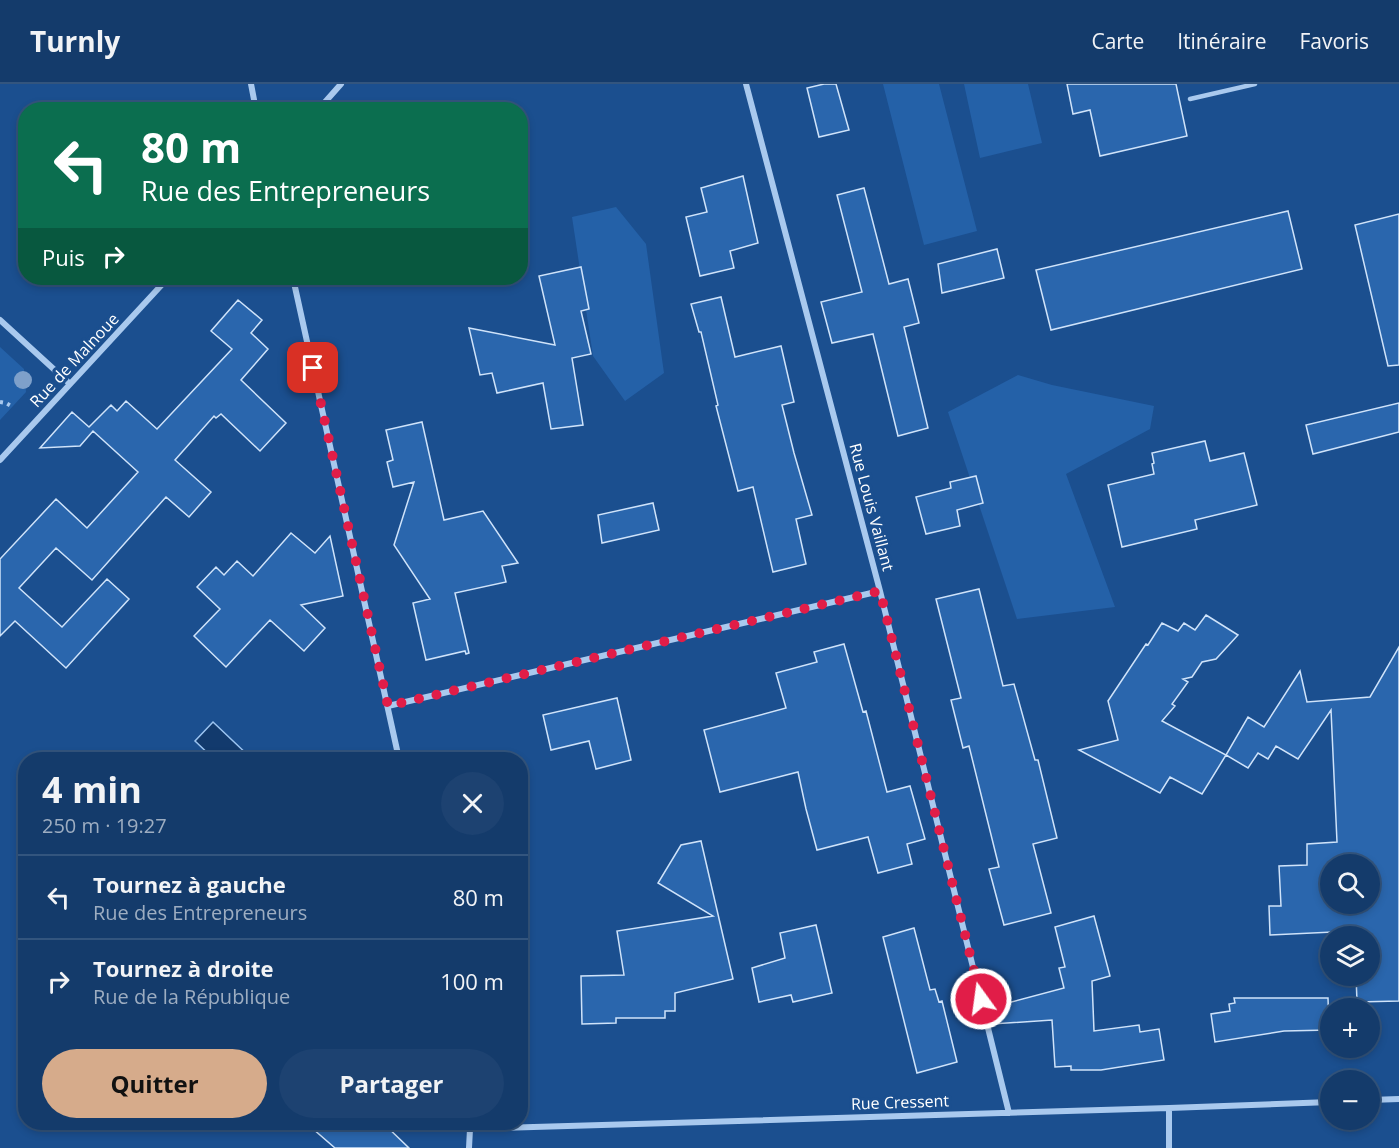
<!DOCTYPE html>
<html lang="fr">
<meta charset="utf-8">
<style>
body{margin:0;font-family:"Open Sans",sans-serif;background:#1d4271;color:#f1f3f6;height:100vh;display:flex;flex-direction:column;font-size:22px;white-space:nowrap}
*{box-sizing:border-box;margin:0}
p{font-size:20px;color:#9dadc1}
.icon{flex:none;width:33px;height:33px;fill:none;stroke:currentColor;stroke-width:2;stroke-linecap:round;stroke-linejoin:round}
.map{position:relative;flex:1;overflow:hidden}
.drawer{position:absolute;left:18px;top:668px;width:510px;height:378px;display:flex;flex-direction:column;background:#143b6b;border-radius:24px;box-shadow:0 3px 9px #0003,0 0 0 2px #33557e}
.drawer>*{flex:none}
.guide{position:absolute;left:18px;top:18px;width:510px;height:183px;border-radius:24px;box-shadow:0 3px 9px #0003,0 0 0 2px #33557e;background:#0b6e4f;color:#fff;overflow:hidden}
.fabs{position:absolute;left:1320px;top:770px;display:grid;gap:12px}
.fabs a{display:grid;place-items:center;width:60px;height:60px;border-radius:50%;background:#143b6b;box-shadow:0 3px 9px #0003,0 0 0 2px #33557e;font-size:30px}
.pin{position:absolute;display:grid;place-items:center;width:51px;height:51px;color:#fff;margin:-26px;border-radius:12px;box-shadow:0 3px 9px #0006}
.me{position:absolute;width:66px;margin:-33px;rotate:346deg;stroke-linejoin:round;filter:drop-shadow(0 0 4px #0008)}
.turn{display:flex;align-items:center;gap:21px;height:126px;padding:0 24px;font-size:27px}
.turn .icon{width:78px;height:78px;stroke-width:2.5}
.turn b{display:block;font-size:42px;line-height:51px}
.then{display:flex;align-items:center;height:57px;padding:0 24px;background:#0003;gap:12px;font-size:22px}
.round{display:grid;place-items:center;flex:none;width:63px;height:63px;border-radius:32px;background:#1d4271}
.headline{display:flex;align-items:center;justify-content:space-between;height:102px;padding:0 24px}
h1{font-size:36px;font-weight:700;line-height:45px}
.action{display:flex;gap:12px;margin-top:auto;padding:12px 24px}
.action a{flex:1;height:69px;border-radius:36px;background:#d6ab8b;color:#111;font-size:24px;font-weight:700;line-height:69px;text-align:center}
.action a+a{background:#1d4271;color:#f1f3f6}
ul{padding:0;list-style:none}
li{display:flex;align-items:center;gap:18px;height:84px;padding:0 24px;border-top:2px solid #33557e}
li div{flex:1}
li b{display:block;font-size:22px}
li em{font-style:normal}
header{display:flex;align-items:center;gap:36px;box-sizing:border-box;height:84px;padding:0 30px;background:#143b6b;border-bottom:2px solid #33557e}
header strong{font-size:28px}
nav{display:flex;gap:33px;margin-inline-start:auto;font-size:21px}
.map>svg:first-child{display:block}
</style>
<header>
<strong>Turnly</strong>
<nav><a>Carte</a><a>Itinéraire</a><a>Favoris</a></nav>
</header>
<div class="map">
<svg width="1399" height="1064" viewBox="0 0 1399 1064">
<rect width="100%" height="100%" fill="#1b4f8f"/>
<path fill="#2461a8" d="M 883,0 L 939,0 L 977,147 L 924,161 Z
M 964,0 L 1028,0 L 1042,59 L 980,74 Z
M 616,123 L 646,160 L 664,289 L 625,317 L 593,272 L 572,133 Z
M 0,263 L 24,285 L 26,308 L 0,336 Z
M 1018,291 L 1052,301 L 1154,322 L 1150,345 L 1066,390 L 1115,523 L 1017,535 L 948,328 Z"/>
<path fill="#123a6d" stroke="#9cc4f0" stroke-width="1.5" d="M 213,638 L 252,675 L 214,675 L 195,657 Z"/>
<path fill="#2a66ad" stroke="#cfe3fa" stroke-width="1.5" fill-rule="evenodd" d="M 824,0 L 836,0 L 849,46 L 819,53 L 807,4 Z
M 1067,0 L 1176,0 L 1187,52 L 1100,72 L 1090,26 L 1073,30 Z
M 743,92 L 758,159 L 730,167 L 734,184 L 700,192 L 686,133 L 707,128 L 701,104 Z
M 864,104 L 889,200 L 908,195 L 919,239 L 904,243 L 928,344 L 898,352 L 873,250 L 832,259 L 821,218 L 862,208 L 837,111 Z
M 1288,127 L 1302,185 L 1051,246 L 1036,186 Z
M 1399,130 L 1399,281 L 1388,282 L 1355,141 Z
M 997,165 L 1004,194 L 942,209 L 938,180 Z
M 581,183 L 589,225 L 581,227 L 591,270 L 572,274 L 583,341 L 551,345 L 543,299 L 497,309 L 492,289 L 480,291 L 469,244 L 555,261 L 539,192 Z
M 721,213 L 735,273 L 781,262 L 794,318 L 782,321 L 794,369 L 812,431 L 796,435 L 806,480 L 773,488 L 753,403 L 738,407 L 716,322 L 718,321 L 701,248 L 699,248 L 691,220 Z
M 238,216 L 262,236 L 251,249 L 268,265 L 241,296 L 286,339 L 260,367 L 221,330 L 216,334 L 214,332 L 175,376 L 211,408 L 189,433 L 166,413 L 92,496 L 56,464 L 19,504 L 62,543 L 107,495 L 129,515 L 66,584 L 15,537 L 0,552 L 0,475 L 56,415 L 87,444 L 138,388 L 93,347 L 80,362 L 40,364 L 72,328 L 89,343 L 111,321 L 117,327 L 126,317 L 157,345 L 232,265 L 211,247 Z
M 1399,319 L 1399,348 L 1313,370 L 1306,341 Z
M 422,338 L 444,436 L 483,427 L 518,479 L 502,482 L 506,498 L 455,509 L 469,569 L 466,570 L 465,567 L 426,576 L 413,519 L 430,515 L 394,461 L 414,398 L 393,403 L 387,378 L 393,376 L 386,346 Z
M 1205,357 L 1210,377 L 1244,369 L 1257,421 L 1195,436 L 1197,445 L 1122,463 L 1108,401 L 1154,390 L 1152,380 L 1154,379 L 1152,369 Z
M 976,392 L 983,419 L 957,426 L 960,442 L 926,450 L 916,413 L 951,404 L 950,398 Z
M 653,419 L 659,446 L 602,459 L 598,431 Z
M 291,449 L 315,469 L 330,452 L 343,512 L 301,521 L 325,544 L 304,567 L 270,536 L 226,583 L 194,552 L 220,525 L 197,503 L 216,483 L 224,491 L 237,477 L 253,492 Z
M 979,505 L 1003,602 L 1014,600 L 1035,676 L 1038,676 L 1057,754 L 1033,760 L 1051,829 L 1004,841 L 989,785 L 999,783 L 969,662 L 963,664 L 951,616 L 961,614 L 936,515 Z
M 1206,531 L 1238,551 L 1216,575 L 1202,578 L 1192,593 L 1183,595 L 1188,598 L 1172,620 L 1175,622 L 1162,637 L 1226,671 L 1202,710 L 1170,693 L 1160,709 L 1079,666 L 1118,656 L 1108,617 L 1146,560 L 1148,561 L 1162,539 L 1178,547 L 1184,539 L 1195,546 Z
M 844,560 L 863,628 L 866,627 L 887,708 L 910,702 L 925,755 L 907,760 L 912,780 L 878,789 L 868,753 L 817,766 L 806,725 L 798,688 L 720,708 L 704,646 L 786,624 L 776,589 L 817,578 L 814,568 Z
M 1399,563 L 1399,917 L 1357,918 L 1356,891 L 1370,891 L 1370,852 L 1354,852 L 1354,847 L 1270,851 L 1269,822 L 1281,822 L 1279,782 L 1307,781 L 1307,760 L 1337,758 L 1331,626 L 1298,675 L 1276,662 L 1268,675 L 1258,669 L 1248,684 L 1226,671 L 1248,633 L 1264,643 L 1300,587 L 1307,618 L 1370,613 ZM 1330,780 L 1370,780 L 1370,819 L 1330,819 Z
M 617,614 L 631,676 L 596,685 L 589,657 L 551,666 L 543,631 Z
M 701,757 L 733,895 L 675,909 L 675,927 L 665,927 L 665,934 L 616,934 L 616,939 L 582,940 L 581,892 L 624,891 L 617,847 L 713,832 L 658,799 L 681,761 Z
M 1094,832 L 1110,892 L 1092,897 L 1094,947 L 1139,941 L 1140,948 L 1159,945 L 1164,976 L 1101,986 L 1071,986 L 1071,982 L 1055,983 L 1052,936 L 992,940 L 989,924 L 1064,904 L 1059,884 L 1065,883 L 1055,843 Z
M 816,841 L 832,909 L 793,918 L 791,911 L 759,918 L 752,884 L 785,874 L 780,849 Z
M 914,844 L 930,906 L 935,905 L 939,918 L 942,917 L 957,978 L 917,989 L 883,853 Z
M 1234,914 L 1328,914 L 1329,946 L 1284,947 L 1215,958 L 1211,930 L 1230,927 L 1229,920 L 1235,919 Z
M 305,1038 L 382,1038 L 409,1064 L 335,1064 Z"/>
<g fill="none" stroke-linecap="round" stroke-linejoin="round">
<path stroke="#a9c9ee" stroke-width="4" stroke-dasharray="3 4.5" stroke-linecap="butt" d="M 0,318 L 6,319 L 13,323"/>
<path stroke="#a9c9ee" stroke-width="4.5" d="M 1190,15 L 1255,0"/>
<path stroke="#a9c9ee" stroke-width="6" d="M 251,0 L 256,26
M 746,0 L 880,507 L 1009,1029
M 318,26 L 341,0
M 293,194 L 399,675
M 0,236 L 70,300
M 0,376 L 168,194
M 388,622 L 880,507
M 1370,1016 L 1399,1015
M 470,1045 L 1169,1024 L 1330,1018
M 469,1064 L 470,1045 L 469,1038
M 1169,1064 L 1169,1024"/>
</g>
<circle fill="#7ea0ca" cx="23" cy="296" r="9"/>
<g fill="none" stroke-linecap="round" stroke-linejoin="round">
<path stroke="#e11d48" stroke-width="10" stroke-dasharray="0 18" d="M 313,284 L 388,622 L 880,507 L 981,915"/>
</g>
<g text-anchor="middle" stroke-width="6" stroke-linejoin="round" paint-order="stroke">
<g font-size="16" fill="#fff" stroke="#1b4f8f">
<text transform="translate(74 276) rotate(-47)" y="6">Rue de Malnoue</text>
<text transform="translate(872 423) rotate(75)" y="6">Rue Louis Vaillant</text>
<text transform="translate(900 1018) rotate(-2)" y="6">Rue Cressent</text>
</g>
</g>
</svg>
<div class="fabs">
<a><svg class="icon" aria-label="search" viewBox="0 0 24 24"><circle cx="10" cy="10" r="6"/><path d="M15 15l6 6"/></svg></a>
<a><svg class="icon" aria-label="layers" viewBox="0 0 24 24"><path d="M12 4l9 5-9 5-9-5zM3 14l9 5 9-5"/></svg></a>
<a>+</a>
<a>−</a>
</div>
<div class="pin" style="left:313px;top:284px;background:#d93025"><svg class="icon" aria-label="arrive" viewBox="0 0 24 24"><path d="M6 21V4h12l-3 4 3 4H6"/></svg></div>
<svg class="me" style="left:981px;top:915px" viewBox="-20 -20 40 40"><circle r="17" fill="#e11d48" stroke="#fff" stroke-width="3"/><path d="M0-11L8 9 0 5-8 9z" fill="#fff"/></svg>
<div class="guide">
<div class="turn"><svg class="icon" aria-label="left" viewBox="0 0 24 24"><path d="M17 20v-9H6M10 6l-5 5 5 5"/></svg><div><b>80 m</b>Rue des Entrepreneurs</div></div>
<div class="then">Puis<svg class="icon" aria-label="right" viewBox="0 0 24 24"><path d="M7 20v-9h11M14 6l5 5-5 5"/></svg></div>
</div>
<section class="drawer">
<div class="headline"><div><h1>4 min</h1><p>250 m · 19:27</p></div><a class="round"><svg class="icon" aria-label="close" viewBox="0 0 24 24"><path d="M6 6l12 12M18 6L6 18"/></svg></a></div>
<ul>
<li><svg class="icon" aria-label="left" viewBox="0 0 24 24"><path d="M17 20v-9H6M10 6l-5 5 5 5"/></svg><div><b>Tournez à gauche</b><p>Rue des Entrepreneurs</p></div><em>80 m</em></li>
<li><svg class="icon" aria-label="right" viewBox="0 0 24 24"><path d="M7 20v-9h11M14 6l5 5-5 5"/></svg><div><b>Tournez à droite</b><p>Rue de la République</p></div><em>100 m</em></li>
</ul>
<div class="action"><a>Quitter</a><a>Partager</a></div>
</section>
</div>
